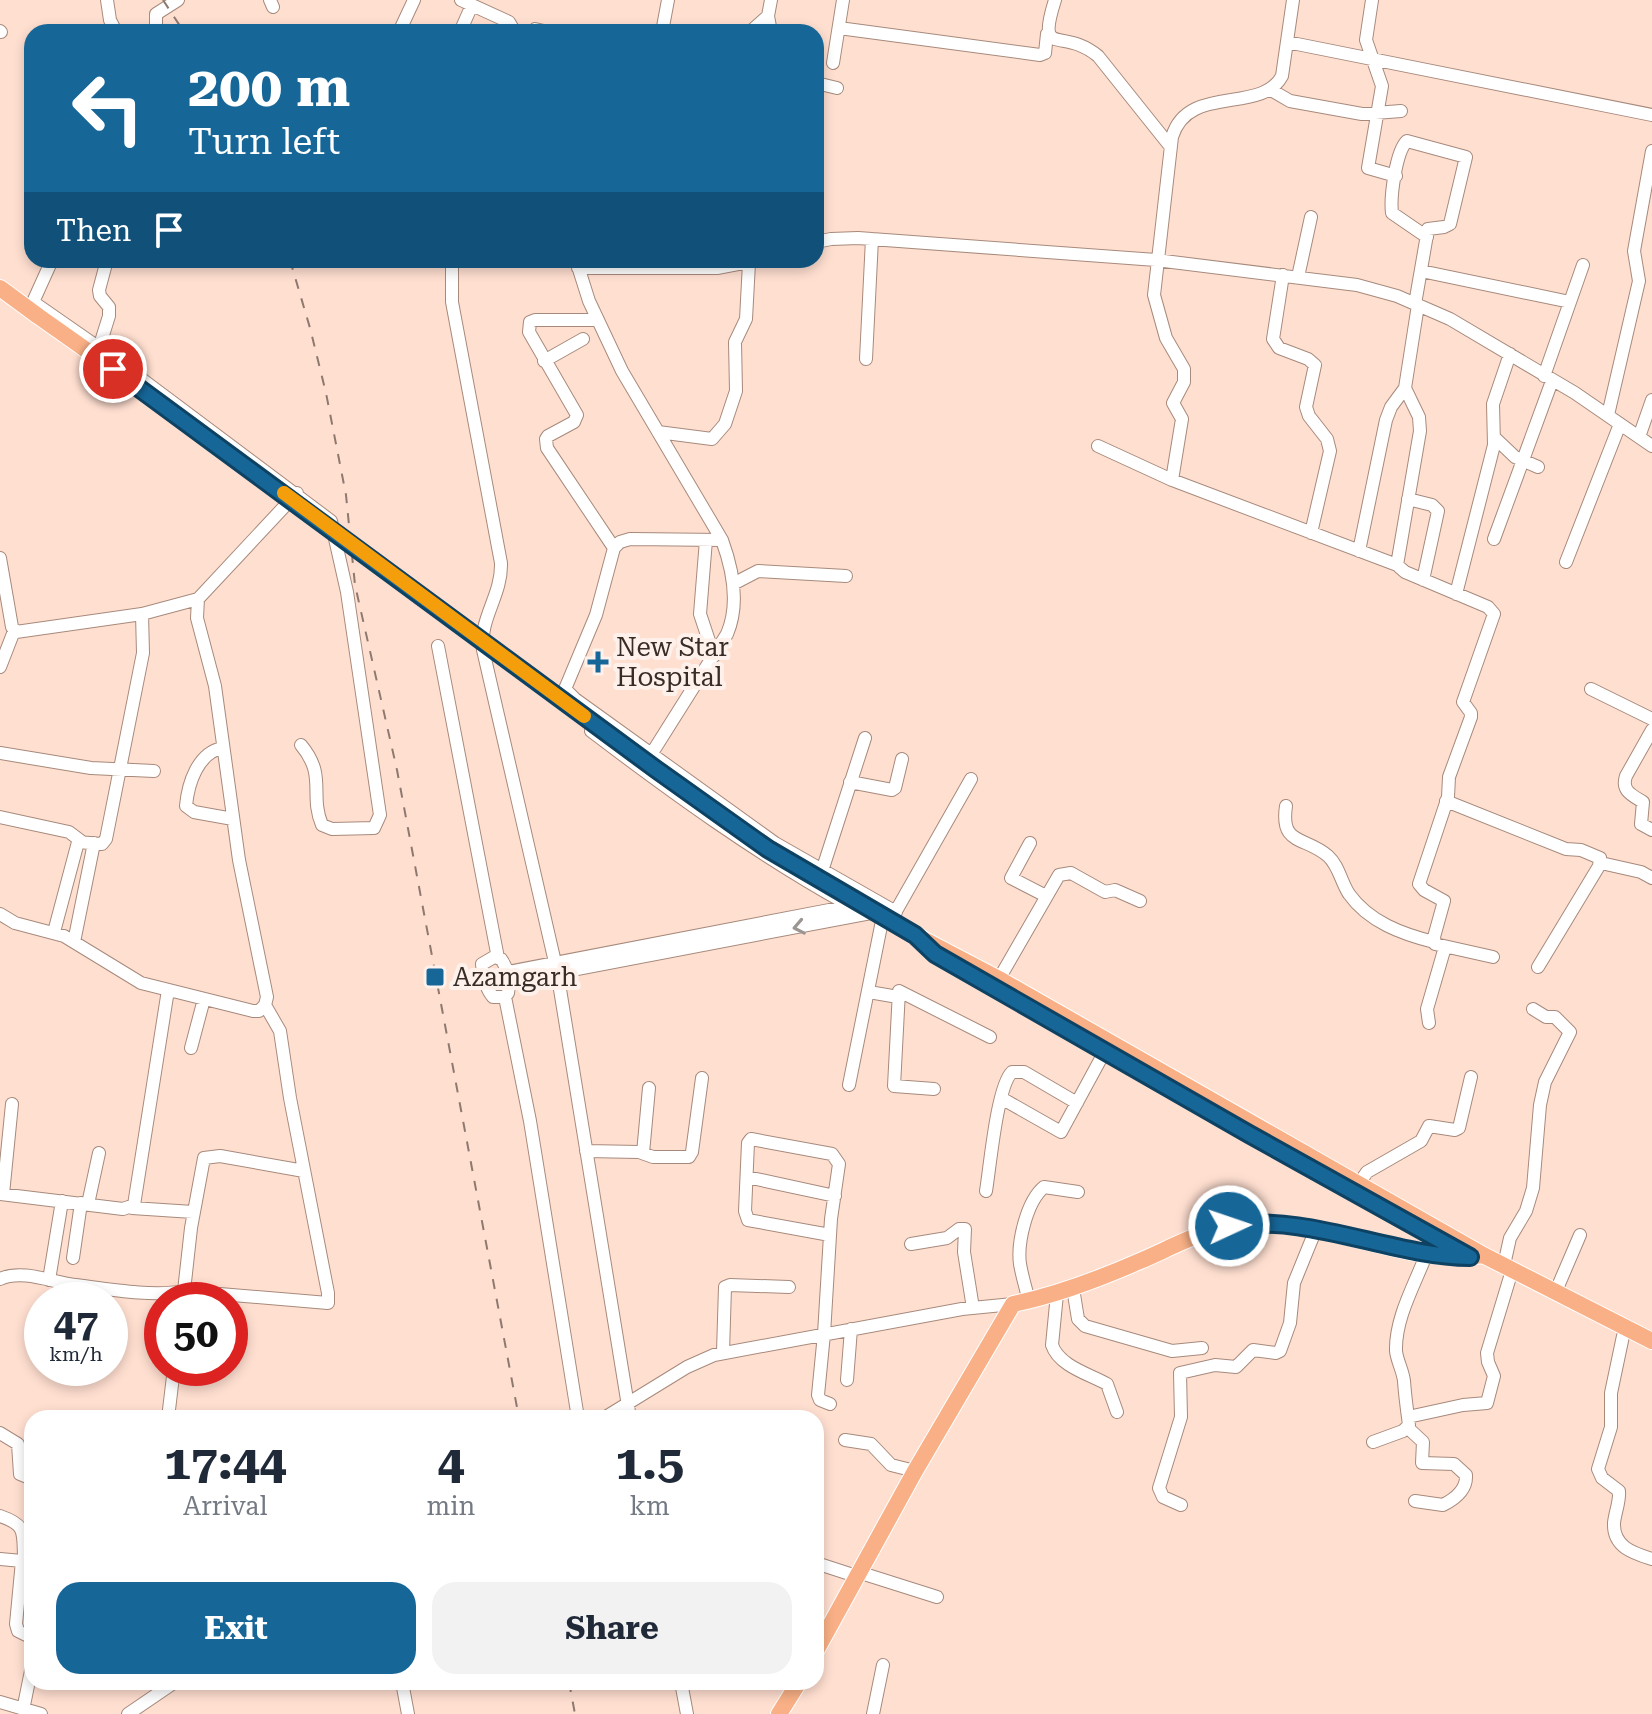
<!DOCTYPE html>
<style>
body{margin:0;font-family:"Roboto Serif",serif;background:#f2f2f3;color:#1f2937;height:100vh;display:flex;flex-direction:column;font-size:30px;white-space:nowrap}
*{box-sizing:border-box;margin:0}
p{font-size:26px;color:#747a83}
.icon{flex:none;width:44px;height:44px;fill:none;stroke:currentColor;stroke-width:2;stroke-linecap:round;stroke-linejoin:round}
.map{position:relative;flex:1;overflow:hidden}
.details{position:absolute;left:24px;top:1410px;width:800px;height:280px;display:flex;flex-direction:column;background:#fff;border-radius:24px;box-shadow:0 4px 12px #0003}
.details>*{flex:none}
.top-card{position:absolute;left:24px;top:24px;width:800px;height:244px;border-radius:24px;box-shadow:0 4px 12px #0003;background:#166698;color:#fff;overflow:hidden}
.speed{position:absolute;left:24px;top:1282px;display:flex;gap:16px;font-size:40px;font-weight:700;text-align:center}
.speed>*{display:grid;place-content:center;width:104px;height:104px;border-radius:50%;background:#fff;box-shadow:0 4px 12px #0003;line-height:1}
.speed small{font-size:20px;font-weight:400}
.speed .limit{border:12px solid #d22;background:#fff;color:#111}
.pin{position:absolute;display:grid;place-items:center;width:68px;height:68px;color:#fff;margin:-34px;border:4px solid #fff;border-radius:50%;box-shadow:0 2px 8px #0007}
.me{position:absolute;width:88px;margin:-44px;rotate:87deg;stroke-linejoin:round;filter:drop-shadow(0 0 6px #0008)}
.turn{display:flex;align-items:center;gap:28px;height:168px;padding:0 32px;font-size:36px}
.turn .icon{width:104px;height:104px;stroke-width:2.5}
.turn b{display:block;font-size:56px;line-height:68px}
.then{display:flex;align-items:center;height:76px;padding:0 32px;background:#0003;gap:16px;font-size:30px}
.eta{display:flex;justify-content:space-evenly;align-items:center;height:136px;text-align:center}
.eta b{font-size:48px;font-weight:700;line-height:56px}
.cta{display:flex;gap:16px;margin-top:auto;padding:16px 32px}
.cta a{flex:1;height:92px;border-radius:24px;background:#166698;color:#fff;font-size:32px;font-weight:700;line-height:92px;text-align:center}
.cta a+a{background:#f2f2f3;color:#1f2937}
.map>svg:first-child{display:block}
</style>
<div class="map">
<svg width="1652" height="1714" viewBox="0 0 1652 1714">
<rect width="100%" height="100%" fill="#ffdfd0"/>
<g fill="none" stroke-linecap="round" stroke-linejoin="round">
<g stroke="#a78a7c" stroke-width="14">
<path id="minor" d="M 107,0 L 110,20 L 116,32
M 270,0 L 273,7
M 461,0 L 509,22 L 515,32
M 1055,0 C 1036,60 1062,26 1098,56 L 1170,146
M 1372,0 L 1366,40 L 1382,86 L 1368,168 L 1396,176
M 839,28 L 1040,55 L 1045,53 L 1047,34
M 0,31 L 1,32
M 156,32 L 156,14 L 178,0
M 399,32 L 414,0
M 460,32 L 472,5
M 534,32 L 535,29 L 548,32
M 662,32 L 668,0
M 750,32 L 768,16
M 771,32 L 768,16 L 771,0
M 1287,42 L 1652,115
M 833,63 L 843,0
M 816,83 L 837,88
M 1271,90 L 1290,101 L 1362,114 L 1401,111
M 816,242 L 831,239 L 858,238 L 1156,260 L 1357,285 L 1397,296 L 1450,319 L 1575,393 L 1652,446
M 405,260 L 432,260
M 452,260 L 452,302 L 501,563 C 502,596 479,618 483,650 L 557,971 L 630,1418
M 576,260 L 589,301 L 622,371 L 722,540 C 733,570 740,604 727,634 L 652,753
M 578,268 L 717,268 L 759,260
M 1421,271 L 1570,302
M 1283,275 L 1273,339 L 1279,348 L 1308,359 L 1315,365 L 1306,407 L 1309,416 L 1327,439 L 1330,451 L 1311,533
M 1298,277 L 1311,217
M 33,302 L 115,359 L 331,521 L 347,592 L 380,815 L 374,828 L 332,829 L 322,825 C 309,794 327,776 301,745
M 1415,304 L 1428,229 L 1444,227 L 1450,224 L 1466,157 L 1407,141 C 1396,151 1390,197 1392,213 L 1427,237
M 1418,305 L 1405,388 L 1419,417 L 1420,431 L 1397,565 L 1405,572 L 1488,607 L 1494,614 L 1463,702 L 1471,713 L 1471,717 L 1449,777 L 1448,797 L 1419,884 L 1424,890 L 1444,901 L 1434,937 L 1435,944 L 1493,957
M 28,307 L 33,302 L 52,260
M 597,320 L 535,320 L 530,322 L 529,332 L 577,415 L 574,422 L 548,436 L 546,439 L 547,448 L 614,548
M 99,348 L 109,316 L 109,307 L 100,296 L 99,290 L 107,260
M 866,359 L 872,239
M 544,361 L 583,339
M 1544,376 L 1583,265
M 1608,415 L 1639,281 L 1634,251 L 1652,151
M 658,432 L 712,439 L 725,424 L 736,391 L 735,342 L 746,319 L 749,263
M 1639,437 L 1652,400
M 1495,438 L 1515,457 L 1538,467
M 1098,446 L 1172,480 L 1397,565
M 1172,480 L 1182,419 L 1173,403 L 1184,382 L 1184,369 L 1166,338 L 1154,295 L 1172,137 C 1188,83 1261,115 1282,76 L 1293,0
M 1408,499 L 1432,505 L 1438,511 L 1423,580
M 1494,539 L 1552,381
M 706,540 L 700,614 L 714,656
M 722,540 L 630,539 L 620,542 L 614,548 L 596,615 L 565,689 L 575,699 L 775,843 L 896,912
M 1359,551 L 1386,420 L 1391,407 L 1405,388
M 0,558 L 12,627 L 16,632 L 142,614 L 198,599
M 1566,562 L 1620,424
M 733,584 L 758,571 L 846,576
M 1456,594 L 1494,445 L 1493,404 L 1510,354
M 438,646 L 498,958
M 0,667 L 14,631
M 1591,689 L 1652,719
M 1652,730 L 1626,776 C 1621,791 1632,795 1643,802 L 1641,824 L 1652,830
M 591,731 C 674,794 757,854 847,904
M 222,748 C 198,753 188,783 186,806 L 194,812 L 233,819
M 0,753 L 91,768 L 154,771
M 850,782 L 892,790 L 895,788 L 902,759
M 1446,801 L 1566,849 L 1581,850 L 1600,858 L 1599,866 L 1538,967
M 1286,806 C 1280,846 1305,836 1328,856 C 1339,866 1341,882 1349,894 C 1369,922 1402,934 1434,942
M 0,817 L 69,832 L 81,841
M 1030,843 L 1011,878 L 1046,896
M 1601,863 L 1641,872 L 1652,878
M 822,871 L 865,738
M 0,914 L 15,923 L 64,936 L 141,983 L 253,1011 L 259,1011 L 265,1005 L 267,997 L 239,860 L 215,686 L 197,618 L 198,599 L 297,493
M 892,918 L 971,779
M 54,932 L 78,842 L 102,844 L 106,839 L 143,653 L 142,614
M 74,942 L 94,843
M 494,957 L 501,959 C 508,969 510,981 508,993 L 505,997 L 493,997 C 485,988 483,976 482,964 Z
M 508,972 L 850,906
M 999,979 L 1059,875 L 1071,873 L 1105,892 L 1115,890 L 1140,901
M 509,982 L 876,912
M 869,992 L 898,997
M 505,997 L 530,1121 L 578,1418
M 1429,1023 L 1427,1009 L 1445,947
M 191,1048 L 204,999
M 849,1085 L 883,916
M 934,1089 L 894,1086 L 899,991 L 990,1037
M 1001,1098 L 1061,1132 L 1105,1051
M 586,1151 L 639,1152 L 653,1157 L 689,1157 L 692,1152 L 702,1078
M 643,1153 L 649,1088
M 747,1177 L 835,1196
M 986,1191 C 990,1167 997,1086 1012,1072 L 1024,1072 L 1077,1103
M 1353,1192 L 1367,1172 L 1421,1141 L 1429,1126 L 1455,1130 L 1459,1128 L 1471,1077
M 0,1194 L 123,1209 L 134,1205 L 168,990
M 3,1194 L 12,1104
M 88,1204 L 99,1153
M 132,1208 L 193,1212
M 830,1235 L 748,1220 L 745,1211 L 748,1143 L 751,1139 L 832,1154 L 839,1164 L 831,1219 L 824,1334 L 818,1395 L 820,1400 L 830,1404
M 911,1244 L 947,1238 L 959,1229 L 965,1229 L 964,1252 L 973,1308
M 73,1258 L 81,1203
M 1504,1265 L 1510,1238 L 1526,1211 L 1533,1188 L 1540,1105 L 1545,1082 L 1570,1032 L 1555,1017 L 1546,1017 L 1533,1009
M 0,1279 C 22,1269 52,1282 75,1285 C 107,1289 153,1297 184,1291 L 328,1303 L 328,1293 L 290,1098 L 280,1031 L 265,1005
M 49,1280 L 62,1201
M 1073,1288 L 1078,1319 L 1085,1326 L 1172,1351 L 1202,1348
M 1556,1291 L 1580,1235
M 1057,1294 L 1052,1345 C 1059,1366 1089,1374 1107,1384 L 1117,1412
M 183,1300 L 191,1228 L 204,1158 L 220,1156 L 304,1171
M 1029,1301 C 1026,1289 1022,1276 1020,1264 C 1017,1242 1027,1201 1044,1187 L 1078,1192
M 1623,1336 L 1611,1393 L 1611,1427 L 1598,1469 L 1602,1478 L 1619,1491 C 1620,1502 1615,1512 1614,1523 C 1613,1547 1633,1553 1652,1559
M 723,1352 L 725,1287 L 730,1285 L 789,1287
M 847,1380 L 851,1329
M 1408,1417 L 1463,1405 L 1487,1403 L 1494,1376 L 1488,1362 L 1487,1353 L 1510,1277
M 168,1418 L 174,1368
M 604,1418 L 687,1367 L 714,1355 L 962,1309 L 1013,1304
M 1408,1428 L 1423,1442 L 1422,1463 L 1454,1464 L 1466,1475 C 1467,1490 1455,1499 1443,1505 L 1415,1501
M 0,1433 L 18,1444 L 20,1474 L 32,1479
M 845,1440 L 871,1444 L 891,1465 L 915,1471
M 1373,1442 L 1403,1431 L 1409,1425 C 1407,1410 1405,1396 1404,1381 C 1403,1371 1397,1361 1396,1351 C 1395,1318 1415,1284 1426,1255
M 1181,1505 L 1163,1497 L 1159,1488 L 1181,1417 L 1180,1373 L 1215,1365 L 1236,1367 L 1253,1350 L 1276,1353 L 1280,1351 L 1290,1323 L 1294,1283 L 1316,1229
M 0,1516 C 26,1525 23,1531 24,1556
M 32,1555 L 27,1555 L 22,1561 L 16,1624 L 18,1631 L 32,1638
M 0,1559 L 22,1561
M 816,1563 L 856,1576
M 858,1572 L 937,1597
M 402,1682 L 408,1714
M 681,1682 L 687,1714
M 0,1702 L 41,1714
M 23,1710 L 32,1666
M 128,1714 L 175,1682
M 873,1714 L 883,1665"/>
</g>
<g stroke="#fff" stroke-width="18">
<path id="major" d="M 0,288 L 38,316
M 768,849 L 915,935 L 999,979 L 1483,1255 L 1652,1341
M 816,1651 L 915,1471 L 1013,1304 C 1057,1295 1099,1279 1140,1261 C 1173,1247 1207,1227 1243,1224 C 1325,1216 1402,1266 1483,1255
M 779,1714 L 799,1682"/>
</g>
<use href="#minor" stroke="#fff" stroke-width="12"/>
<use href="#major" stroke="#f9b086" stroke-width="16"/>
<path stroke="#8e796f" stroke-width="2" stroke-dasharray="10 10" stroke-linecap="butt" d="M 163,0 L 184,32
M 290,260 L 310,328 L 326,393 L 346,495 L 355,585 L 397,770 L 519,1418
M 569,1682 L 575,1714"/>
<g stroke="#fff" stroke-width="18" stroke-linecap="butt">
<path id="major-bridge" d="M 38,316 C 285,489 521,676 768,849"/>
</g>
<use href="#major-bridge" stroke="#f9b086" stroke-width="16"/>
</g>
<defs><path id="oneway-chevron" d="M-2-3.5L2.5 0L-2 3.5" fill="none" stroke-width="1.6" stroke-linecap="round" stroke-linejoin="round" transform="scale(2)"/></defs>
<use stroke="#9c9692" href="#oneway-chevron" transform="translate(799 927) rotate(169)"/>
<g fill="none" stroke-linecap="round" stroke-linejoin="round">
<g stroke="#0e4263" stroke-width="20">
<path id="route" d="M 113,369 L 657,770 L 768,849 L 915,935 L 935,954 L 1249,1134 L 1470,1257 C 1390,1256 1309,1213 1229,1226"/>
</g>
<use href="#route" stroke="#166698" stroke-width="14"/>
<path stroke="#f59e0b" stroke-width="14" d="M 284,493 L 584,716"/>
</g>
<g fill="#166698" stroke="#fef1eb" stroke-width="3">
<path d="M594 650h8v8h8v8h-8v8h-8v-8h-8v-8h8z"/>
<rect x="425" y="967" width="20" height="20" rx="4"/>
</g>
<g text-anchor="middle" stroke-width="8" stroke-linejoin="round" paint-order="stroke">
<g font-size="26" fill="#382c26" stroke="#fef1eb" text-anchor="start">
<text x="616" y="656">New Star<tspan x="616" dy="30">Hospital</tspan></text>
<text x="453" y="986">Azamgarh</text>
</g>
</g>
</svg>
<div class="speed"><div>47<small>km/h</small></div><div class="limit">50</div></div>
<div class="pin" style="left:113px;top:369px;background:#d93025"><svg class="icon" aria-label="arrive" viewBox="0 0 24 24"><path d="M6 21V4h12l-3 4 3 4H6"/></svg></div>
<svg class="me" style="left:1229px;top:1226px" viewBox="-20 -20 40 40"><circle r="17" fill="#166698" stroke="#fff" stroke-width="3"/><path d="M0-11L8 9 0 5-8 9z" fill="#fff"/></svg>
<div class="top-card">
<div class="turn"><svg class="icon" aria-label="left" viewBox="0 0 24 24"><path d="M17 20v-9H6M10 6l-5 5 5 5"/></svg><div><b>200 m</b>Turn left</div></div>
<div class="then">Then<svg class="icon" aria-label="arrive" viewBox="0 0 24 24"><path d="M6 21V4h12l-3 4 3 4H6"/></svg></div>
</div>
<section class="details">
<div class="eta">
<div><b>17:44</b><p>Arrival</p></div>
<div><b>4</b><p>min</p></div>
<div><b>1.5</b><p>km</p></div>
</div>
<div class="cta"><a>Exit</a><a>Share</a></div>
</section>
</div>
